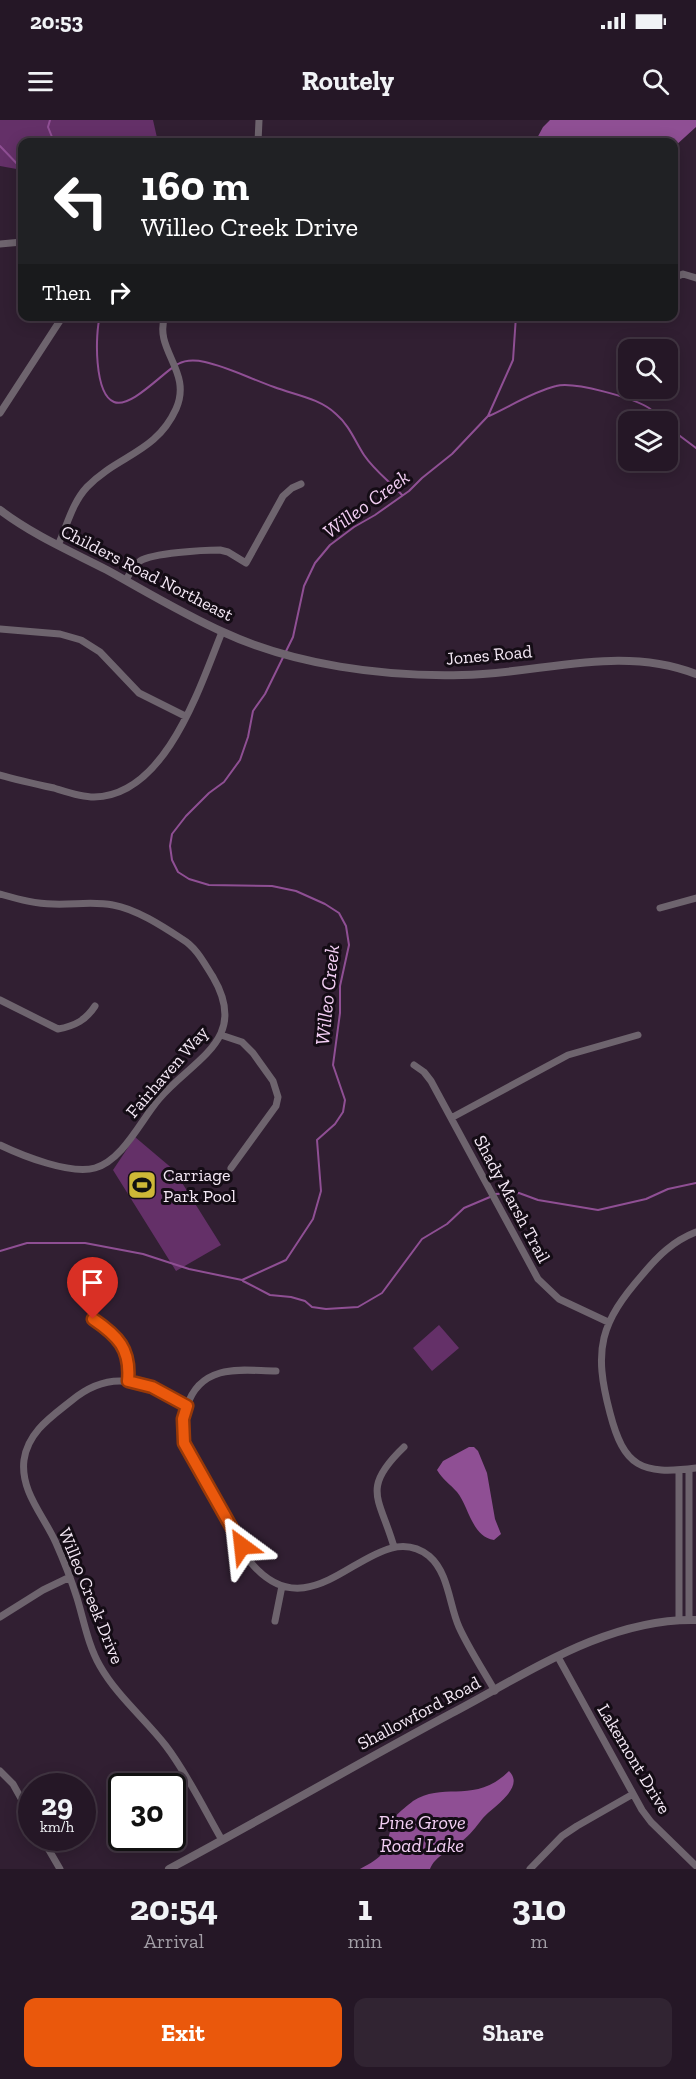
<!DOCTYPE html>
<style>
body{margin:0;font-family:"Zilla Slab",serif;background:#312432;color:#f1f3f6;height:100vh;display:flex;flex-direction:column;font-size:22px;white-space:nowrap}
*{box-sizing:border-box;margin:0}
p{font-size:20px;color:#a39fa7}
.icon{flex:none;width:33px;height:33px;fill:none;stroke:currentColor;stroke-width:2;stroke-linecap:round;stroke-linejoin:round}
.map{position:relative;height:1749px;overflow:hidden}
.panel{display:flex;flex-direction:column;background:#251726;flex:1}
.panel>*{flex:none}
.top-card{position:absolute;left:18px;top:18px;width:660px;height:183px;border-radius:12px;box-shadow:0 3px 15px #0003,0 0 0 2px #423643;background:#202124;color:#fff;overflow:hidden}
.tools{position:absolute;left:618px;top:219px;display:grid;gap:12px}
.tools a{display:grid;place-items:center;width:60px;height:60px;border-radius:12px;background:#251726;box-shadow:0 3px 15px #0003,0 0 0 2px #423643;font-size:30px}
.speed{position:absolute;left:18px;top:1653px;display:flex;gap:12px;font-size:30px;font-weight:700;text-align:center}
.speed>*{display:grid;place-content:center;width:78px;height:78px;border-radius:50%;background:#251726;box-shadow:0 3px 15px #0003,0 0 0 2px #423643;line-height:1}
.speed small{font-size:15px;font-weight:400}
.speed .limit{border:3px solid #111;border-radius:9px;background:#fff;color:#111}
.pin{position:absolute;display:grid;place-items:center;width:51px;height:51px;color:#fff;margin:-62px -26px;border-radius:50% 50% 50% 0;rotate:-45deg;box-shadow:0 0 6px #0007}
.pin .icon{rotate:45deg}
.me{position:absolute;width:66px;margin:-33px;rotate:330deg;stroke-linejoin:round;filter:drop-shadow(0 0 4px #0008)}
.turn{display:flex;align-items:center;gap:21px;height:126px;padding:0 24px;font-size:27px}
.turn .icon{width:78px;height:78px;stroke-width:2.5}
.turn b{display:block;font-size:42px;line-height:51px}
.then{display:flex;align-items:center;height:57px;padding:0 24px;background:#0003;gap:12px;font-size:22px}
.eta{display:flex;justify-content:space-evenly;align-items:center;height:102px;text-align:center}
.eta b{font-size:36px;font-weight:700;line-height:42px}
.cta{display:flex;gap:12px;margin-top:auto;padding:12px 24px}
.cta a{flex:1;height:69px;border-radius:12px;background:#ea580c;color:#fff;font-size:24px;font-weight:700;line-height:69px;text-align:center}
.cta a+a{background:#312432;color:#f1f3f6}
.status{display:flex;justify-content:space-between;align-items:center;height:42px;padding:0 30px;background:#251726;direction:ltr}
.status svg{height:16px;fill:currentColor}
header{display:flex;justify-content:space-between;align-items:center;height:78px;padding:0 24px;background:#251726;font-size:27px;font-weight:700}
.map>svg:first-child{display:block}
</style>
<div class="status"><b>20:53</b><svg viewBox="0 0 49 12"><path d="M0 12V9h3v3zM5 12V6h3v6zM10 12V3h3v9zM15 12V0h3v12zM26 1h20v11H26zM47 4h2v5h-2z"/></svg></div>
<header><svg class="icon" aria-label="menu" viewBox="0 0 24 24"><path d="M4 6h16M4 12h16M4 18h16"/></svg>Routely<svg class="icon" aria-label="search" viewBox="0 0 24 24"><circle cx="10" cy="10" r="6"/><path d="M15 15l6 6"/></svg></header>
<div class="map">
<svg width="696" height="1749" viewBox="0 0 696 1749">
<rect width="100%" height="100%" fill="#311f32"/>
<path fill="#643068" d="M 0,0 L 153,0 L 158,22 L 22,22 L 22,50 L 0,46 Z
M 135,1017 L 174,1050 L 221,1125 L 176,1151 L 113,1050 Z
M 439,1205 L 459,1228 L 432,1251 L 413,1228 Z"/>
<path fill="#8f4f94" d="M 550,0 L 696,0 L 696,7 L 674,27 L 674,22 L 535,22 L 543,7 Z
M 469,1327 L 474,1327 L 478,1331 L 487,1353 L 495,1399 L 501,1414 L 494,1420 C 472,1417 469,1387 457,1372 C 450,1364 443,1360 437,1350 L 443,1341 Z
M 509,1651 C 526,1668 492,1687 483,1698 C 476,1707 470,1715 461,1722 C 451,1730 435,1736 430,1749 L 360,1749 C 367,1745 375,1741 380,1736 C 390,1724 389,1707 395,1697 C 399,1692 408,1685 413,1681 C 444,1661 475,1685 509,1651 Z"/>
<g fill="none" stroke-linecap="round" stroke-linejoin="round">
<path stroke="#8f4f94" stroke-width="2" d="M 50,0 L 48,7 L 54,22
M 0,26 L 22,49
M 100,196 C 95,214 94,274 114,282 C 131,289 164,251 178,244 C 187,239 196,240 205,242 C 228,247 251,259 274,267 C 295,275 319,278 336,294 C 349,305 355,321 364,335 C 374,350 390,362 402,375
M 489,296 C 511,286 532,272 556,266 C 574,261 633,278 649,288 C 654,291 658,297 662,302
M 668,307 L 696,328
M 495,1074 L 519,1073 L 538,1080 L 598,1090 L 646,1079 L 668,1069 L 696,1063
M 0,1131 L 27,1123 L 85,1123 L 143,1134 L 189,1149 L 242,1160 L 286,1140 L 313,1099 L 321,1071 L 317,1020 L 335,1004 L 343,992 L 345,980 L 333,945 L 340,893 L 340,866 L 349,825 L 346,806 L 339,793 L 325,784 L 296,771 L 272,766 L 209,765 L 189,759 L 178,752 L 172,740 L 170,726 L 172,714 L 186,696 L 209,673 L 224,662 L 240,640 L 248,617 L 253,591 L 265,574 L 293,517 L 304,466 L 315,443 L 330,425 L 354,407 L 375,395 L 409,371 L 422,358 L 452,334 L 488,296 L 513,240 L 516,196
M 243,1161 L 270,1175 L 291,1177 L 305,1181 L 312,1187 L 326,1189 L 358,1187 L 382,1173 L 422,1119 L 447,1104 L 464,1088 L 490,1077"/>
<path stroke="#6e646e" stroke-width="7" d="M 258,22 L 259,0
M 0,124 L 22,122
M 678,156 L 683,154 L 696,158
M 0,293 L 63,196
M 58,425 C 67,406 72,383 87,367 C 118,335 156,333 176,289 C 193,251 153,230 165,196
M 126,460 C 130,453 133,446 140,441 C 153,433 203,430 220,430 L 228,432 L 246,443 L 283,376 L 292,368 L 301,364
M 0,509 L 60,514 L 81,520 L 100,532 L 139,573 L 185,596
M 0,655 C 18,660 36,664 54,668 C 67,672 81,677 94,677 C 166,676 200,566 222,512
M 0,774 C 18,779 35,784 53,784 C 73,785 93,781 113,785 C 136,789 162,806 182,819 C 197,828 204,843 213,857 C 250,920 193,939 159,979 C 141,1000 123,1040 95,1048 C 71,1055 23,1036 0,1025
M 660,788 L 696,778
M 0,880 L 58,909 C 75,906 86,900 95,886
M 221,915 L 242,922 L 253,933 L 273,961 L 278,977 L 276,986 L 231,1048
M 414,945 L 424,952 L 431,961 L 538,1159 L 559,1179 L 608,1202
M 451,998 L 568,935 L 638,915
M 696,1112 C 673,1121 658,1136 643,1154 C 600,1203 593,1229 610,1293 C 624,1347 641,1355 696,1348
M 93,1199 C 118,1216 131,1229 128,1261
M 276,1251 C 258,1251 237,1248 220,1253 C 185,1263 177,1305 189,1335 L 252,1444 C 317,1519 374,1392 429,1436 C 449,1453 449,1485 459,1507 C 469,1529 483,1550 495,1571
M 187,1286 C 145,1263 113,1246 71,1281 C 51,1297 28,1312 24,1340 C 20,1371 44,1396 56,1423 C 64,1441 71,1459 77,1478 C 84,1501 88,1525 100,1546 C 117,1576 146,1600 166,1626 C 188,1655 204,1689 222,1720
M 689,1349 L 689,1499
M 679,1350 L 679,1500
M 394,1427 C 380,1378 360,1369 404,1327
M 0,1497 L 43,1470 L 70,1457
M 275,1501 L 282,1466
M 558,1537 L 642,1690 L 651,1702 L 696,1746
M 0,1651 L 13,1664 L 32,1698
M 42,1718 L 60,1749
M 530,1749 L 562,1716 L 577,1706 L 633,1674"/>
<path stroke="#6e646e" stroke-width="8" d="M 0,390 C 33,415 70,431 107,450 C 145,471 183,494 223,512 C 294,545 384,557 462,555 C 541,554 619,524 696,554
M 169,1749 C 264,1698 357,1644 452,1593 C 528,1553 607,1498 696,1500"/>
</g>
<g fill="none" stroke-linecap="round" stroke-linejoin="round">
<g stroke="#983908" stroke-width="15">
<path id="route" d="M 93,1199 C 118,1216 131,1229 128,1261 L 152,1267 L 187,1286 L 183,1299 L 184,1323 L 242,1426"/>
</g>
<use href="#route" stroke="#ea580c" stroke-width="10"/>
</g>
<defs>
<g id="stadium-square" transform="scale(1.5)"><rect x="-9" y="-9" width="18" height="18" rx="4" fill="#ceb837" stroke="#140c15"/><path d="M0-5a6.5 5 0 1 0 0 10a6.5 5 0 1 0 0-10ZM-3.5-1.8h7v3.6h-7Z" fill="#111"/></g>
</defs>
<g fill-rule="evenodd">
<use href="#stadium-square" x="142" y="1065"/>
</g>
<g text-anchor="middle" stroke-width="6" stroke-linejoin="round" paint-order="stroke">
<g font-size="18" fill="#f4e8f5" stroke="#140c15">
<text transform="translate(147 453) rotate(27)" y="6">Childers Road Northeast</text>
<text transform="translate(489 535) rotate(-5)" y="6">Jones Road</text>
<text transform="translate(167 952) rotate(-49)" y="6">Fairhaven Way</text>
<text transform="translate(512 1079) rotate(62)" y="6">Shady Marsh Trail</text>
<text transform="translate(91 1476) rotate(68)" y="6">Willeo Creek Drive</text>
<text transform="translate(419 1593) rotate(-28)" y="6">Shallowford Road</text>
<text transform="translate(634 1639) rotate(59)" y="6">Lakemont Drive</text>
</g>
<g font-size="18" fill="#f4e8f5" stroke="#140c15" text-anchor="start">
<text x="163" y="1061">Carriage<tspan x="163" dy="21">Park Pool</tspan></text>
</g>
<g font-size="20" font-style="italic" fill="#f3cff4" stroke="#140c15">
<text transform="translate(366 384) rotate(-36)" y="7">Willeo Creek</text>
<text transform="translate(327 875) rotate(-84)" y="7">Willeo Creek</text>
<text x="422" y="1709">Pine Grove<tspan x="422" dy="23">Road Lake</tspan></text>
</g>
</g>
</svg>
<div class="tools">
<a><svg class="icon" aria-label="search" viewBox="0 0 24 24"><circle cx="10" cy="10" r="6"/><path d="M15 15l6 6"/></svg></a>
<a><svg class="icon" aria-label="layers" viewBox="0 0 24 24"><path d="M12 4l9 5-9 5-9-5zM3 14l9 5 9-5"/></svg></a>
</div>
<div class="speed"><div>29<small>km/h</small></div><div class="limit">30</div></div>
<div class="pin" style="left:93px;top:1199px;background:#d93025"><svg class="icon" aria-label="arrive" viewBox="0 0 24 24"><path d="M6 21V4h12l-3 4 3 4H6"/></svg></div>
<svg class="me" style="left:242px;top:1426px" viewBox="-20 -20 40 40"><path d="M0-17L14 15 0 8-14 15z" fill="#ea580c" stroke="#fff" stroke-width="4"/></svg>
<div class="top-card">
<div class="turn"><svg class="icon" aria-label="left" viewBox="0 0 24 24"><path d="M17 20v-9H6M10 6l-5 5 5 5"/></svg><div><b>160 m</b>Willeo Creek Drive</div></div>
<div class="then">Then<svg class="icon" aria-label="right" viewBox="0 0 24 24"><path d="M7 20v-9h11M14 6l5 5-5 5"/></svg></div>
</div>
</div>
<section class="panel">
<div class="eta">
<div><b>20:54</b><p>Arrival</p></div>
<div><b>1</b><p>min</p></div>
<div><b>310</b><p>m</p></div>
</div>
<div class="cta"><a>Exit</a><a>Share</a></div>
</section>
